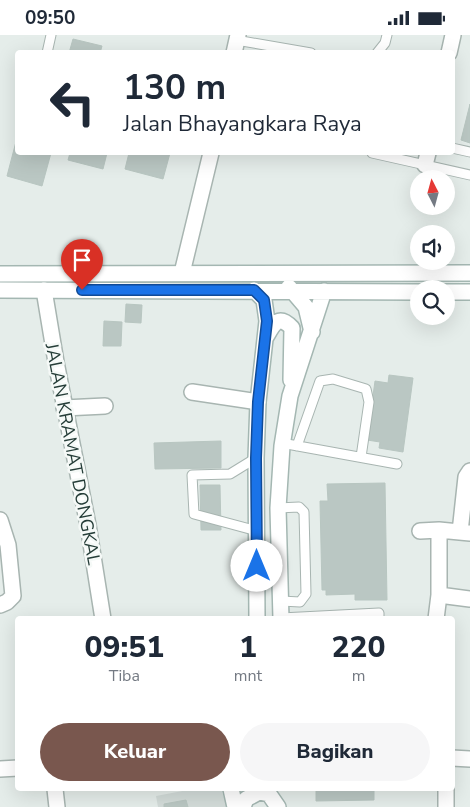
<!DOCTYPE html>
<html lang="id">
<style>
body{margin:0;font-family:"Nunito Sans",sans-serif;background:#f6f6f7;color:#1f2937;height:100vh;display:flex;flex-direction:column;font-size:19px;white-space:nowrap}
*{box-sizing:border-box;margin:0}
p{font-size:16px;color:#747a83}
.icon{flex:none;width:28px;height:28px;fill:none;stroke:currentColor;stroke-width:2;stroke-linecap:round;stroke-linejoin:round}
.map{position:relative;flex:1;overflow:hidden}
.drawer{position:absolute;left:15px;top:581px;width:440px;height:175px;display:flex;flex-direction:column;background:#fff;border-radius:5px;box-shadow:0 5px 20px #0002}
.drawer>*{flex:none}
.hud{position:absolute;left:15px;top:15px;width:440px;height:105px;border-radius:5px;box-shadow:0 5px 20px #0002;background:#fff;color:#1f2937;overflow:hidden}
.needle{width:32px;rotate:354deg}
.buttons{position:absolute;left:410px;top:135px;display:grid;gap:10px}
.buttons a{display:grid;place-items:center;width:45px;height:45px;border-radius:50%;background:#fff;box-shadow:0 5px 20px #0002;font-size:25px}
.pin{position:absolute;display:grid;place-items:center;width:42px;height:42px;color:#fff;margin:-51px -21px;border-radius:50% 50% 50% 0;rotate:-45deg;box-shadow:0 0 5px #0007}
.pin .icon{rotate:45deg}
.me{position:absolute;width:55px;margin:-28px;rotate:0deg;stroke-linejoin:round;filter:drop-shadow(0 0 4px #0008)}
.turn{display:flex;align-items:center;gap:18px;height:105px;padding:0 25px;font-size:22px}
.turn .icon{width:65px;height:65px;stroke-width:2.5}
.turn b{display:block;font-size:35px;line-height:42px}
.eta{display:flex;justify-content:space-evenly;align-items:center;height:85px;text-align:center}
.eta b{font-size:30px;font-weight:800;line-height:35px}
.cta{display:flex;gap:10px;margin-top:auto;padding:10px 25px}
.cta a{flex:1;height:58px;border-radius:30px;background:#79574e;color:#fff;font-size:20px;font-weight:800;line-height:58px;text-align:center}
.cta a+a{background:#f6f6f7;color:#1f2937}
.status{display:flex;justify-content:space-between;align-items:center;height:35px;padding:0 25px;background:#fff;direction:ltr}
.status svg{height:14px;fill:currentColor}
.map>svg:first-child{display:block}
</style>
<div class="status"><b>09:50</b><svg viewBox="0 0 49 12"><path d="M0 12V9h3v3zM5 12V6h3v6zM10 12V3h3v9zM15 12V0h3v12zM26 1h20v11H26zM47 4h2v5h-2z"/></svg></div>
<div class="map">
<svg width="470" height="772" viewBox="0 0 470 772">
<rect width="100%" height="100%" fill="#e5edea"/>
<path fill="#d3dcd9" d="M 193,754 L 221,754 L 227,772 L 158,772 L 156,761 Z"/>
<path fill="#bac7c3" stroke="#b8c6c1" d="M 73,4 L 102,11 L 100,18 L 69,18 Z
M 470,69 L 470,108 L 461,105 Z
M 18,99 L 18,118 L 51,118 L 42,151 L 7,141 Z
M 70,118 L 107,118 L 103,134 L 68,125 Z
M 129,118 L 170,118 L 163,144 L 125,134 Z
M 126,269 L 142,270 L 141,288 L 125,287 Z
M 104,286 L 122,287 L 121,311 L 103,311 Z
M 389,340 L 413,343 L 403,417 L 379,413 L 380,407 L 367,405 L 375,346 L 388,348 Z
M 221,406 L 221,433 L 155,434 L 154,408 Z
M 385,448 L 387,565 L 355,565 L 355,559 L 326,560 L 326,555 L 322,555 L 320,466 L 328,466 L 327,449 Z
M 200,450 L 220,450 L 221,495 L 201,495 Z
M 316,754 L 374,754 L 374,765 L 316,766 Z
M 186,765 L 188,772 L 164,772 L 164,769 Z"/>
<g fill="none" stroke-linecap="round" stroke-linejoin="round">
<g stroke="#a8b5b1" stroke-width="11">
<path id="lane" d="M 236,5 L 311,18
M 47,18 L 51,0
M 377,18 L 385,8 L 387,0
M 452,113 L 470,117
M 372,118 L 470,140
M 282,411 L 287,409 L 397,429
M 297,411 L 320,346 L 333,344 L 366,354 L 369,367 L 361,422
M 256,423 L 230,439 L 192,440 L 194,479 L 257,496
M 278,473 L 299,472 L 304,477 L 306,559 L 300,567 L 281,566
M 281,583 L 379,578 L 379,584"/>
</g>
<g stroke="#a8b5b1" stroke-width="18">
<path id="street" d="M 234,18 L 238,0
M 449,18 L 453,0
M 425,130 L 428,118
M 182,238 L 211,118
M 44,255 L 56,327 L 88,490 L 103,584
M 192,357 L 258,367
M 64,373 L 105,371
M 0,485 L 8,510 L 13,561 L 7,567 L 0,570
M 420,496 L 439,495 L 470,498
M 460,497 L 466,442 L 470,436
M 439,560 L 470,564
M 436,584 L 439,560 L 439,495
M 452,723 L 470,724
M 0,734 L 18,733
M 55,754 L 57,772
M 446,754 L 446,772"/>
</g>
<g stroke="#a4b7b2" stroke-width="18">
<path id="secondary" d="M 0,239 L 470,238
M 289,252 L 306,272 L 312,297
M 0,255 L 419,257
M 254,255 L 264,265 L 267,286 L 258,367 L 256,423 L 257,584
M 446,257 L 470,257
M 266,302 C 273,290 278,278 292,293 L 291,345
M 281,584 L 278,473 L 282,411 L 290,361 L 324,256
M 231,754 L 235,772
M 243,772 L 246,764 L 259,757 L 269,759 L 278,772"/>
</g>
<use href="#lane" stroke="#fff" stroke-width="9"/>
<use href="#street" stroke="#fff" stroke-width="15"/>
<use href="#secondary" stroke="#fff" stroke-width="15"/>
</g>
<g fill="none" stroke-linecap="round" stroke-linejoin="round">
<g stroke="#114b97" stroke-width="12">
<path id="route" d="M 82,255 L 254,255 L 264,265 L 267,286 L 258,367 L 256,423 L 257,531"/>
</g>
<use href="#route" stroke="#1a73e8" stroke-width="9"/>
</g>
<g text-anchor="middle" stroke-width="5" stroke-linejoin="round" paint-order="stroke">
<g font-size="18" fill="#253d38" stroke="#f5f9f7">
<text transform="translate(73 419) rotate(79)" y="6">JALAN KRAMAT DONGKAL</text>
</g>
</g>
</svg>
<div class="buttons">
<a><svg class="needle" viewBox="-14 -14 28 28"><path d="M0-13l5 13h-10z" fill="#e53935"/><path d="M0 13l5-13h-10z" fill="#747a83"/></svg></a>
<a><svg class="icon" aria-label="sound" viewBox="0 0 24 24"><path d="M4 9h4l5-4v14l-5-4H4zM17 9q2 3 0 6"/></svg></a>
<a><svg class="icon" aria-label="search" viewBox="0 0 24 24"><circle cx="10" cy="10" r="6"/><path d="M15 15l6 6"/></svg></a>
</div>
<div class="pin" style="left:82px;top:255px;background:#d93025"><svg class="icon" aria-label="arrive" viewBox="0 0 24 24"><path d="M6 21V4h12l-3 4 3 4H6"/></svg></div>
<svg class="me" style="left:257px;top:531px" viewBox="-20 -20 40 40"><circle r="19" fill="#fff"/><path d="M0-13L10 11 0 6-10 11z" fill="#1a73e8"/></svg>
<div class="hud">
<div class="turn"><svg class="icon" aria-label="left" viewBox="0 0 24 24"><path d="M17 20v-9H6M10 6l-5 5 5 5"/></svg><div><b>130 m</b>Jalan Bhayangkara Raya</div></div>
</div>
<section class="drawer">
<div class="eta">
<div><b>09:51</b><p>Tiba</p></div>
<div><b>1</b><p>mnt</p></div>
<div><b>220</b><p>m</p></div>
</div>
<div class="cta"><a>Keluar</a><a>Bagikan</a></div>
</section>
</div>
